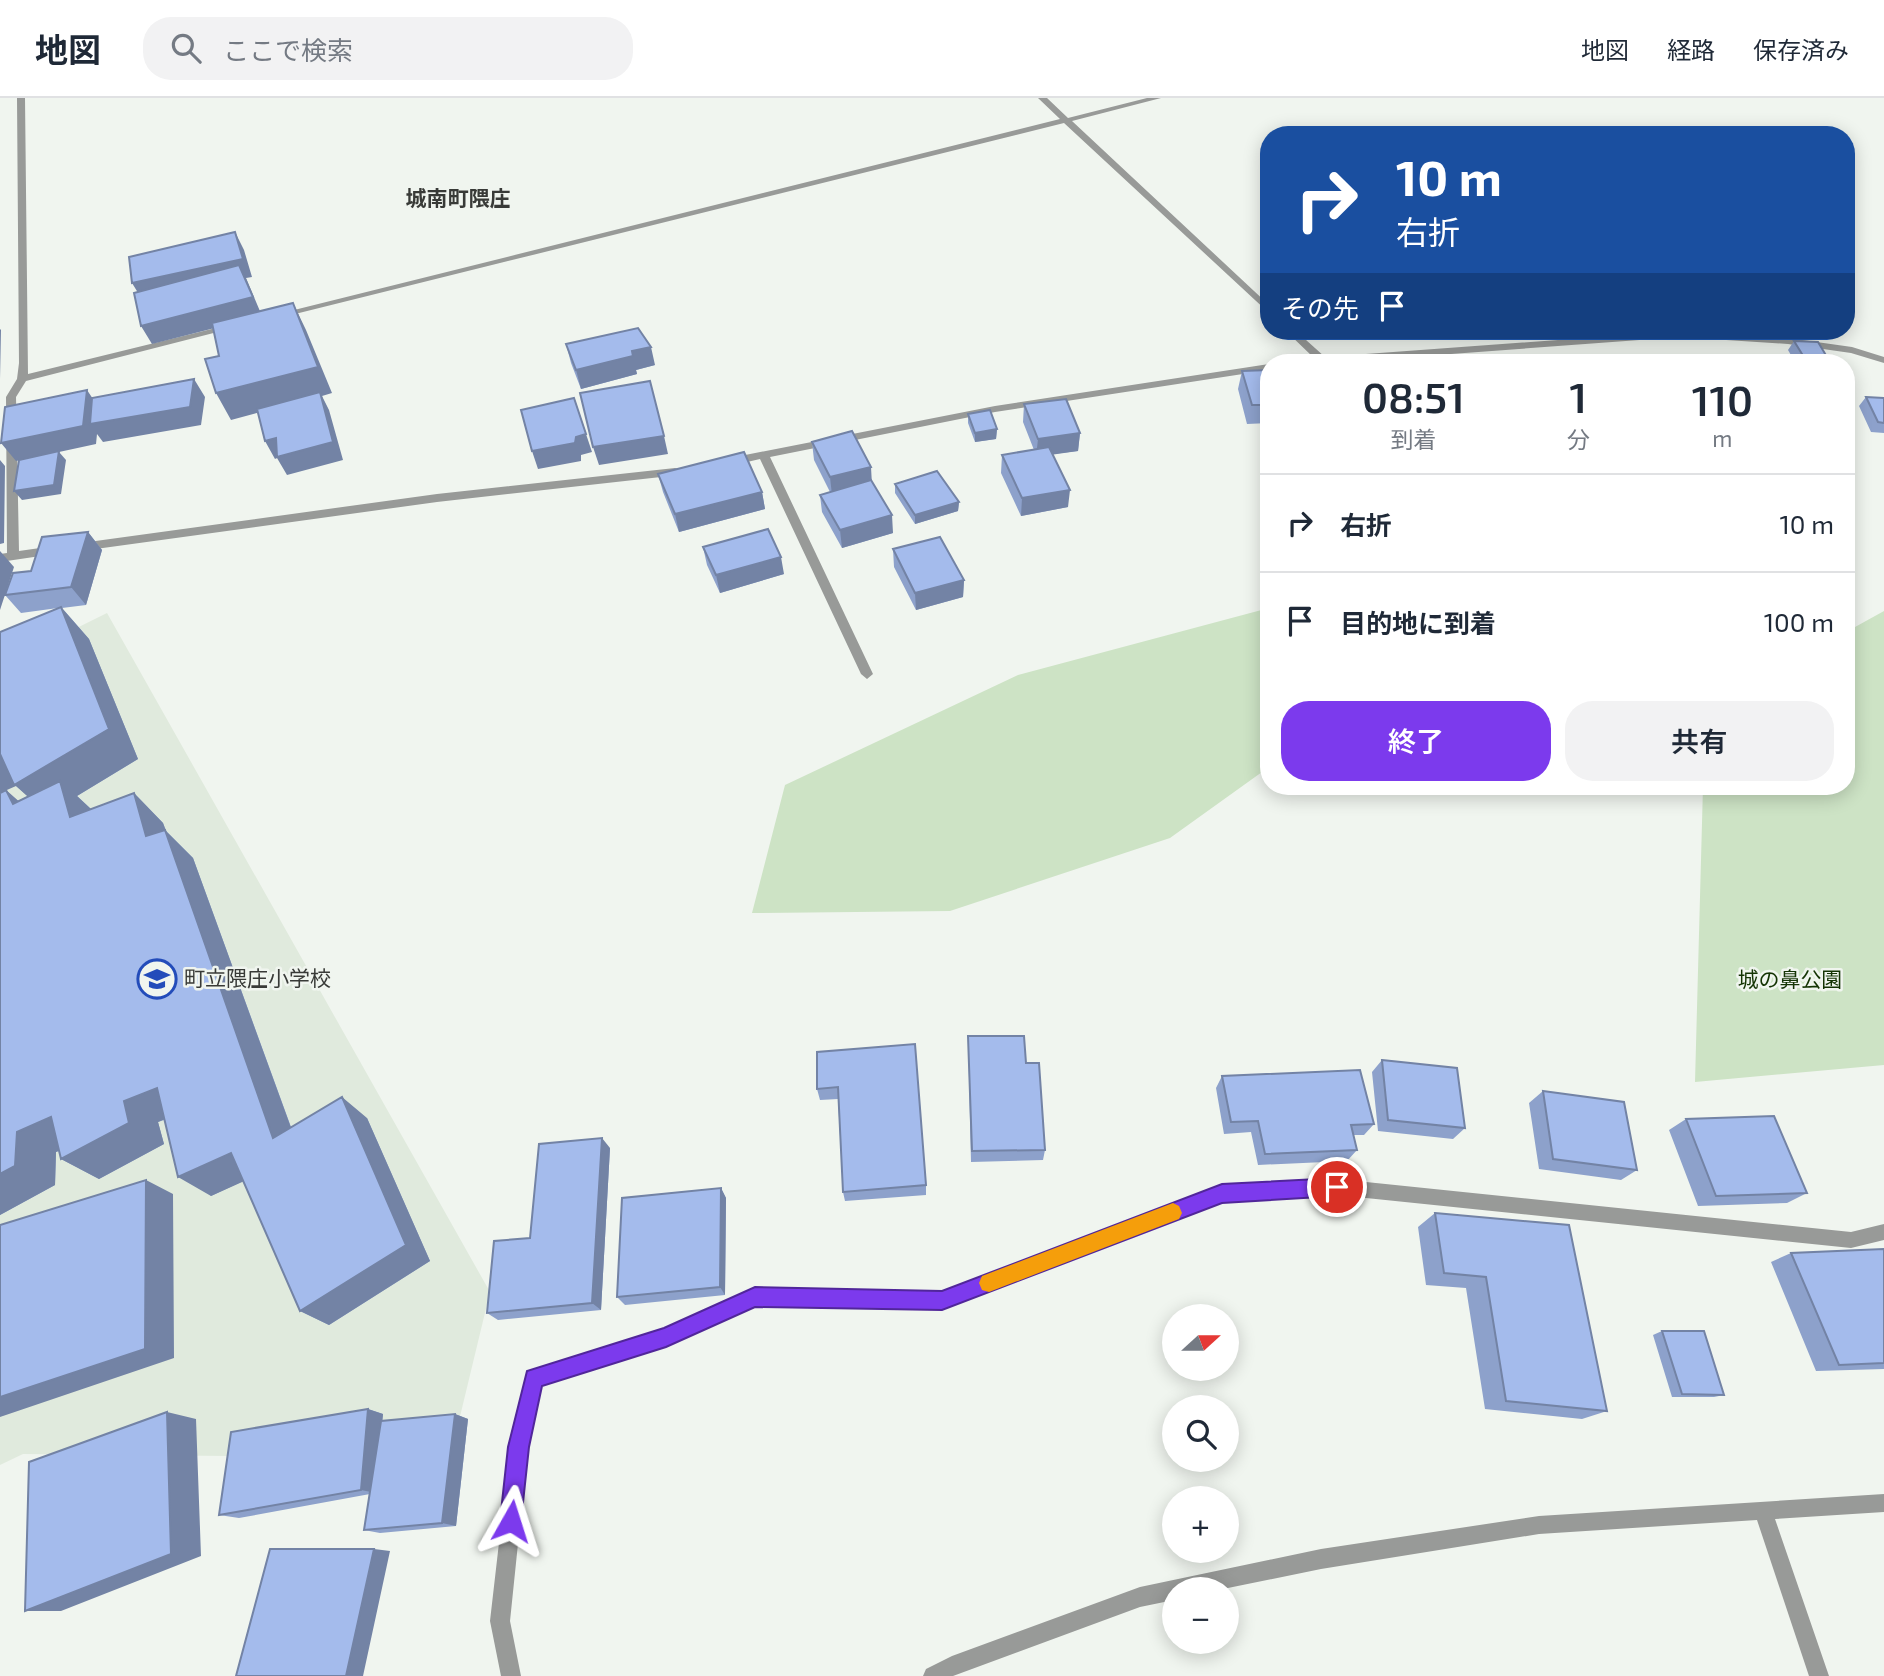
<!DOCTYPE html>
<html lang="ja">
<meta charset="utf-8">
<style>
body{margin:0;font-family:"Exo 2","Noto Sans JP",sans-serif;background:#f2f2f3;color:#1f2937;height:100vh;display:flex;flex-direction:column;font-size:26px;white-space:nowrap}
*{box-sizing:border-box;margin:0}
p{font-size:23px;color:#747a83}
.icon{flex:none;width:38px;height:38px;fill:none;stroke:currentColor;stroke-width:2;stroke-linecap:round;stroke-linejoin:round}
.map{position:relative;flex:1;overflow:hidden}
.side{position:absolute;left:1260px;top:256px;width:595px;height:441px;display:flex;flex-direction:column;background:#fff;border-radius:28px;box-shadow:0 4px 18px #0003}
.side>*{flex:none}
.guide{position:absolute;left:1260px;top:28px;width:595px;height:214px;border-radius:28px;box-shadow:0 4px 18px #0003;background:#1a4fa0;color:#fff;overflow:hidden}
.needle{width:46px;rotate:69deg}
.buttons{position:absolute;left:1162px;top:1206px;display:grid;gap:14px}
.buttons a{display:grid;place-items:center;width:77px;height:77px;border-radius:50%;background:#fff;box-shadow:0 4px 18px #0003;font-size:35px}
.pin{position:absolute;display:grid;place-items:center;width:60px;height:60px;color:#fff;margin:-30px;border:4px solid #fff;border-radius:50%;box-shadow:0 2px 7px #0007}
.me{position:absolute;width:77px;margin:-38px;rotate:6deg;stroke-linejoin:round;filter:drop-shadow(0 0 5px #0008)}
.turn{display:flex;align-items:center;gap:24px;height:147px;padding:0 21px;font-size:32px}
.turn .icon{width:91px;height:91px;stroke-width:2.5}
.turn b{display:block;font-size:49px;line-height:60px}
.then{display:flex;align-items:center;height:66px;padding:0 21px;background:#0003;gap:14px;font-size:26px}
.eta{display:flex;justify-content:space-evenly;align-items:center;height:119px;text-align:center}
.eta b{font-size:42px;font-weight:600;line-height:49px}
.cta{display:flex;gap:14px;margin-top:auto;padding:14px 21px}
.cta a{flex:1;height:80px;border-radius:28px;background:#7c3aed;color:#fff;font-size:28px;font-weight:600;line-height:80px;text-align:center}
.cta a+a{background:#f2f2f3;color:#1f2937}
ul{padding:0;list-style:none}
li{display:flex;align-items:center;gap:21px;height:98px;padding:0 21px;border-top:2px solid #e0e1e3}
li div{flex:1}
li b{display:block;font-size:26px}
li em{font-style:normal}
header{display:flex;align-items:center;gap:42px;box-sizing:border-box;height:98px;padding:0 35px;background:#fff;border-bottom:2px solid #e0e1e3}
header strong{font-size:33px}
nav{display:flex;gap:38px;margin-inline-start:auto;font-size:24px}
.search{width:490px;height:63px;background:#f2f2f3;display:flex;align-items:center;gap:18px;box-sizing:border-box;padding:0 24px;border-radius:28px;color:#747a83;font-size:26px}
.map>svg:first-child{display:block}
</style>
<header>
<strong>地図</strong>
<div class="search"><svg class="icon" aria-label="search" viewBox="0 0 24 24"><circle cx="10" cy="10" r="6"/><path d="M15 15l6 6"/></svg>ここで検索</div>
<nav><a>地図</a><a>経路</a><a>保存済み</a></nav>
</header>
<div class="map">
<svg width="1884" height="1578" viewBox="0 0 1884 1578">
<rect width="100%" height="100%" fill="#f0f5ef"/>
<path fill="#e0eadd" d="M 107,515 L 490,1194 L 450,1360 L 23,1356 L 0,1367 L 0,568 Z"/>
<path fill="#cde3c5" d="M 1269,510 L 1269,669 L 1170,740 L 950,813 L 752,815 L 785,687 L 1018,577 Z
M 1884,513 L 1884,967 L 1695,984 L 1703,688 L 1846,688 L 1846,534 Z"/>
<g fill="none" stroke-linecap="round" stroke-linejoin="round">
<path fill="#989a98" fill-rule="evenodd" d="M 17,0 L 25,0 L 28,276 L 232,226 L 237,229 L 26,283 L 16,299 L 19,453 L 54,448 L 60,452 L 54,456 L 0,464 L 0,456 L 7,455 L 6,299 L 17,281 L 19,265 Z
M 1038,0 L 1047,0 L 1068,20 L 1147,0 L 1161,0 L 1072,23 L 1269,207 L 1269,215 L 1064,25 L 279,220 L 274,217 L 1060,21 Z
M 1286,233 L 1296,233 L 1325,259 L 1680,233 L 1788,240 L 1852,249 L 1884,259 L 1884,265 L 1851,255 L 1788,246 L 1680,239 L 1342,264 L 1299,264 L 1300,262 L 1314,260 Z
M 1269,266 L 1269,272 L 995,314 L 770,359 L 873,576 L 867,581 L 861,576 L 760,361 L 730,368 L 725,364 L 730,360 L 995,308 Z
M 675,370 L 679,371 L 679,377 L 437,404 L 81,453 L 75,449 L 81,445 L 437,396 Z
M 1337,1081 L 1851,1134 L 1884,1126 L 1884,1142 L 1851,1150 L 1337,1097 L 1222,1104 L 942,1212 L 755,1208 L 666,1248 L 541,1287 L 528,1349 L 510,1523 L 521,1578 L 501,1578 L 490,1523 L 510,1349 L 528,1274 L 665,1231 L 755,1190 L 942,1194 L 1222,1088 Z"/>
<path fill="#989a98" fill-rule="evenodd" d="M 1884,1396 L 1884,1414 L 1775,1421 L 1829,1578 L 1809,1578 L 1757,1422 L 1539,1436 L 1321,1471 L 1223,1491 L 1174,1491 L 1174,1502 L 1140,1509 L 953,1578 L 923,1578 L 926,1571 L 952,1558 L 1140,1489 L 1321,1451 L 1539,1418 Z"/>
</g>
<path fill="#8da1cb" d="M 1794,243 L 1830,264 L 1795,264 L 1788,252 Z
M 566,246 L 655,267 L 636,272 L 637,276 L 581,291 L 571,265 Z
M 1269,272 L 1269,325 L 1247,326 L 1238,291 L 1242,273 Z
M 1866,299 L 1884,300 L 1884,335 L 1871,334 L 1859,308 Z
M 1024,306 L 1080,335 L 1078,353 L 1053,356 L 1068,409 L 1021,418 L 1001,375 L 1002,357 L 1034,352 L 1023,324 Z
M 968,316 L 997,331 L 996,341 L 975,344 L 968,325 Z
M 812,344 L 872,384 L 893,435 L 842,450 L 822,414 L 820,397 L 830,394 L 814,362 Z
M 658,376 L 762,394 L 765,411 L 679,434 L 663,394 Z
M 895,386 L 959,404 L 958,413 L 915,426 L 895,395 Z
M 88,434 L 102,452 L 86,507 L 62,510 L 89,541 L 138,661 L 77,698 L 91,711 L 134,695 L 163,725 L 166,733 L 193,760 L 291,1029 L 367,1020 L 430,1163 L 329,1227 L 300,1213 L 243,1083 L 211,1098 L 164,1022 L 158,1024 L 164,1046 L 99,1081 L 61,1061 L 59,1053 L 56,1054 L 55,1087 L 0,1117 L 0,695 L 6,692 L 18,703 L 28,698 L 16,688 L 58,510 L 21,515 L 5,497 L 31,473 Z
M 703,449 L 784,476 L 720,495 L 707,467 Z
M 893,451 L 964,482 L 963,499 L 916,512 L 894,469 Z
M 968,938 L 1026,965 L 1045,1052 L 1043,1062 L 971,1064 Z
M 817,954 L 926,1087 L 926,1097 L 845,1103 L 843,1094 L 838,1001 L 820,1002 L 817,991 Z
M 1382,962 L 1465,1030 L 1453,1041 L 1378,1033 L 1372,974 Z
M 1222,978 L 1374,1026 L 1364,1037 L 1353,1037 L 1357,1052 L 1347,1063 L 1258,1067 L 1251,1034 L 1224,1036 L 1216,990 Z
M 1543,993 L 1637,1072 L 1621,1082 L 1539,1071 L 1529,1005 Z
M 1686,1021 L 1807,1095 L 1787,1105 L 1698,1108 L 1669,1032 Z
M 610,1050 L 601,1212 L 498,1222 L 487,1215 Z
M 721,1090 L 726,1100 L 725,1197 L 625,1207 L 617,1199 Z
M 1435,1115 L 1607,1313 L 1582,1321 L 1485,1311 L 1466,1190 L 1426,1187 L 1418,1129 Z
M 1884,1151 L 1884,1271 L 1816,1273 L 1771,1164 L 1791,1155 Z
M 1662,1233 L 1724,1297 L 1714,1299 L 1672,1299 L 1653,1237 Z
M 368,1311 L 383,1316 L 382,1323 L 455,1316 L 468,1321 L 456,1428 L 380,1435 L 364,1432 L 370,1396 L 239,1420 L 219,1417 Z"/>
<path fill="#7383a5" d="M 235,134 L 244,152 L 252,179 L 246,180 L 262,218 L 152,246 L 141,228 L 143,203 L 132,185 Z
M 293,205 L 306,232 L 332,295 L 322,298 L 329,312 L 343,362 L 287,377 L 277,360 L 275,361 L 265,343 L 321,298 L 231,322 L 216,295 Z
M 0,231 L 1,232 L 0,281 Z
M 651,249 L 655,267 L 636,272 L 637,276 L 581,291 L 576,272 L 632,253 Z
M 194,281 L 205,299 L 201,327 L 103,344 L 97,336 L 96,346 L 59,354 L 66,362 L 61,396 L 22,402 L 14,393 L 59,354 L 16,363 L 1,345 L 87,292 L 99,310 Z
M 997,331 L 996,341 L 975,344 L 975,335 Z
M 1080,335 L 1078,353 L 1036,359 L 1038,341 Z
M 586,336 L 592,354 L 581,357 L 581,363 L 538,371 L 532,353 Z
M 664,338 L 668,356 L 599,367 L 593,349 Z
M 0,362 L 5,368 L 4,445 L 0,446 Z
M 871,369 L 872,387 L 832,397 L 830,379 Z
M 1070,392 L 1068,409 L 1021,418 L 1022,400 Z
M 762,394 L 765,411 L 679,434 L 675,416 Z
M 959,404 L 958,413 L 915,426 L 915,417 Z
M 892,417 L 893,435 L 842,450 L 840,432 Z
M 88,434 L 102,452 L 86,507 L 71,489 Z
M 0,453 L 14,469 L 0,512 Z
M 781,459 L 784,476 L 720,495 L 716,477 Z
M 964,482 L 963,499 L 916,512 L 915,495 Z
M 61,509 L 89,541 L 138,661 L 77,698 L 92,712 L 101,748 L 47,716 L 16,688 L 0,695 L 0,653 Z
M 6,692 L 40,722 L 13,706 Z
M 134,695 L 163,725 L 166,733 L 193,760 L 302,1060 L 273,1040 L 146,738 Z
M 157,990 L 189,1011 L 158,1024 L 164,1046 L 99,1081 L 61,1061 L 124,1003 Z
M 342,999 L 367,1020 L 430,1163 L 329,1227 L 300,1213 Z
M 51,1019 L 88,1040 L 56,1054 L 55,1087 L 0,1117 L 0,1076 L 17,1034 Z
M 602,1040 L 610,1050 L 601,1212 L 592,1205 Z
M 231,1055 L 262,1075 L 211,1098 L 178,1079 Z
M 146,1082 L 173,1096 L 174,1260 L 0,1319 L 0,1299 Z
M 721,1090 L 726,1100 L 725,1197 L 720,1189 Z
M 368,1311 L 383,1316 L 376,1395 L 361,1392 Z
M 167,1314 L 196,1321 L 201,1458 L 61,1513 L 25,1513 Z
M 455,1316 L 468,1321 L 456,1428 L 442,1425 Z
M 374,1451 L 390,1453 L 363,1578 L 346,1578 Z"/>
<path fill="#a4bbec" stroke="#7383a5" stroke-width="2" d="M 235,134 L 243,161 L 132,185 L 129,159 Z
M 239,167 L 253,199 L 141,228 L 134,195 Z
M 293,205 L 318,269 L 216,295 L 205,261 L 219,258 L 212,225 Z
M 638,230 L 651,249 L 632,253 L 633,258 L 576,272 L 566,246 Z
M 1794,243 L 1818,244 L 1830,264 L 1807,264 Z
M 1269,272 L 1269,307 L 1252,307 L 1242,273 Z
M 194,281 L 190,309 L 90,326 L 92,300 Z
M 650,283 L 664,338 L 593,349 L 580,295 Z
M 87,292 L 83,328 L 1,345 L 5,309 Z
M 320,294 L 333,344 L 277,359 L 276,340 L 265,343 L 257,311 Z
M 1866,299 L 1884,300 L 1884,325 L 1878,324 Z
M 574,300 L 586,336 L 576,339 L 575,345 L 532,353 L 521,312 Z
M 1066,301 L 1080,335 L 1038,341 L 1024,306 Z
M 990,312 L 997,331 L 975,335 L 968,316 Z
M 852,333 L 871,369 L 830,379 L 812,344 Z
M 1049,349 L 1070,392 L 1022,400 L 1002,357 Z
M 59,353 L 54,387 L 14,393 L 19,362 Z
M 744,354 L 762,394 L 675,416 L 658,376 Z
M 937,373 L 959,404 L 915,417 L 895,386 Z
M 871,382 L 892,417 L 840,432 L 820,397 Z
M 768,431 L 781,459 L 716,477 L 703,449 Z
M 88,434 L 71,489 L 5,497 L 13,475 L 31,473 L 42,439 Z
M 940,439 L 964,482 L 915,495 L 893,451 Z
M 61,509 L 109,631 L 14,687 L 0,656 L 0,534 Z
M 60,683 L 70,719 L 134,695 L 146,738 L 165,732 L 273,1040 L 342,999 L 406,1147 L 300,1213 L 231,1055 L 178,1079 L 157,990 L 124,1003 L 129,1025 L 61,1061 L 51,1019 L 17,1034 L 15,1068 L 0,1076 L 0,695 L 6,692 L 13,706 Z
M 968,938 L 1024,938 L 1026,965 L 1039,965 L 1045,1052 L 972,1053 Z
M 915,946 L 926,1087 L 843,1094 L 838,989 L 817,991 L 817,954 Z
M 1382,962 L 1457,970 L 1465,1030 L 1388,1022 Z
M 1360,972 L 1374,1026 L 1351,1027 L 1357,1052 L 1265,1056 L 1258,1023 L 1231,1024 L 1222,978 Z
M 1543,993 L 1624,1004 L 1637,1072 L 1553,1061 Z
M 1774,1018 L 1807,1095 L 1716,1098 L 1686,1021 Z
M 602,1040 L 592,1205 L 487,1215 L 494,1143 L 530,1140 L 539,1046 Z
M 146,1082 L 145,1251 L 0,1299 L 0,1127 Z
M 721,1090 L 720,1189 L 617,1199 L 622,1100 Z
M 1435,1115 L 1569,1127 L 1607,1313 L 1506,1303 L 1486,1179 L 1444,1175 Z
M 1884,1151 L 1884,1265 L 1839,1267 L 1791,1155 Z
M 1662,1233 L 1704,1233 L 1724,1297 L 1682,1296 Z
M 368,1311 L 361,1392 L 219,1417 L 231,1334 Z
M 167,1314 L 171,1456 L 25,1513 L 29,1364 Z
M 455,1316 L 442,1425 L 364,1432 L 381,1323 Z
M 270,1451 L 374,1451 L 346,1578 L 236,1578 Z"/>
<path fill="#7c3aed" stroke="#51269a" stroke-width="2" d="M 1337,1080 L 1343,1083 L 1346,1089 L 1343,1095 L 1337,1098 L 1222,1105 L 942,1212 L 755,1209 L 666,1249 L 542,1288 L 529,1349 L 521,1423 L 518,1431 L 511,1434 L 503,1431 L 500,1423 L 508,1349 L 527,1273 L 664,1230 L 755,1189 L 942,1193 L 1222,1086 Z"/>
<path fill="#f59e0b" d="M 1173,1105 L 1179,1108 L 1182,1115 L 1179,1121 L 989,1194 L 982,1192 L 979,1185 L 982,1178 Z"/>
<defs>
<g id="school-ring" transform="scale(2.0125)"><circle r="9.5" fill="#f0f5ef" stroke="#234cba" stroke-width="1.5"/><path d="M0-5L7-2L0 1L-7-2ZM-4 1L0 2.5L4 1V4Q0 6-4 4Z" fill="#234cba"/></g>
</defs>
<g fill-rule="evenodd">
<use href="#school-ring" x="157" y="881"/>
</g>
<g text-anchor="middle" stroke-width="5" stroke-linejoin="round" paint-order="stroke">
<g font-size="21" font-weight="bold" fill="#383a37" stroke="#f0f5ef">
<text x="458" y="108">城南町隈庄</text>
</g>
<g font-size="21" fill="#383a37" stroke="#f0f5ef" text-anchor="start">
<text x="184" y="888">町立隈庄小学校</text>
</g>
<g font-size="21" fill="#143404" stroke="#f0f5ef">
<text x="1790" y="889">城の鼻公園</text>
</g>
</g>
</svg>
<div class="buttons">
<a><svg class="needle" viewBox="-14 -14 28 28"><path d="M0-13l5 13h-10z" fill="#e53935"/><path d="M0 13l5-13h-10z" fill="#747a83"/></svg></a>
<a><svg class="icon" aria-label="search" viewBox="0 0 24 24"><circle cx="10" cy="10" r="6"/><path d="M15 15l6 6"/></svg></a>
<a>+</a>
<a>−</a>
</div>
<div class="pin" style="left:1337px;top:1089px;background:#d93025"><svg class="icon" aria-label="arrive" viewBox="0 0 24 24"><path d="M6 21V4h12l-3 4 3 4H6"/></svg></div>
<svg class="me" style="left:511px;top:1423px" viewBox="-20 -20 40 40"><path d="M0-17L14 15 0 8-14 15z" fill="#7c3aed" stroke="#fff" stroke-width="4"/></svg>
<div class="guide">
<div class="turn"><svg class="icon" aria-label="right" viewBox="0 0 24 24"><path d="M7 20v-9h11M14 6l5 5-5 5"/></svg><div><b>10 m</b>右折</div></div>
<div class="then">その先<svg class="icon" aria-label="arrive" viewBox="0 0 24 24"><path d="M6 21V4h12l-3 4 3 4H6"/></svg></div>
</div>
<section class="side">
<div class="eta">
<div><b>08:51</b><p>到着</p></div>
<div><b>1</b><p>分</p></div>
<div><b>110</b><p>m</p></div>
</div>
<ul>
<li><svg class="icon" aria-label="right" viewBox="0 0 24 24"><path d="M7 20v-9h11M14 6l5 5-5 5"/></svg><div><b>右折</b></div><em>10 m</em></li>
<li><svg class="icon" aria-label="arrive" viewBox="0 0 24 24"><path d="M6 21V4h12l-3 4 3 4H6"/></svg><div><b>目的地に到着</b></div><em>100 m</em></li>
</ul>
<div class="cta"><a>終了</a><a>共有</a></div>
</section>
</div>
